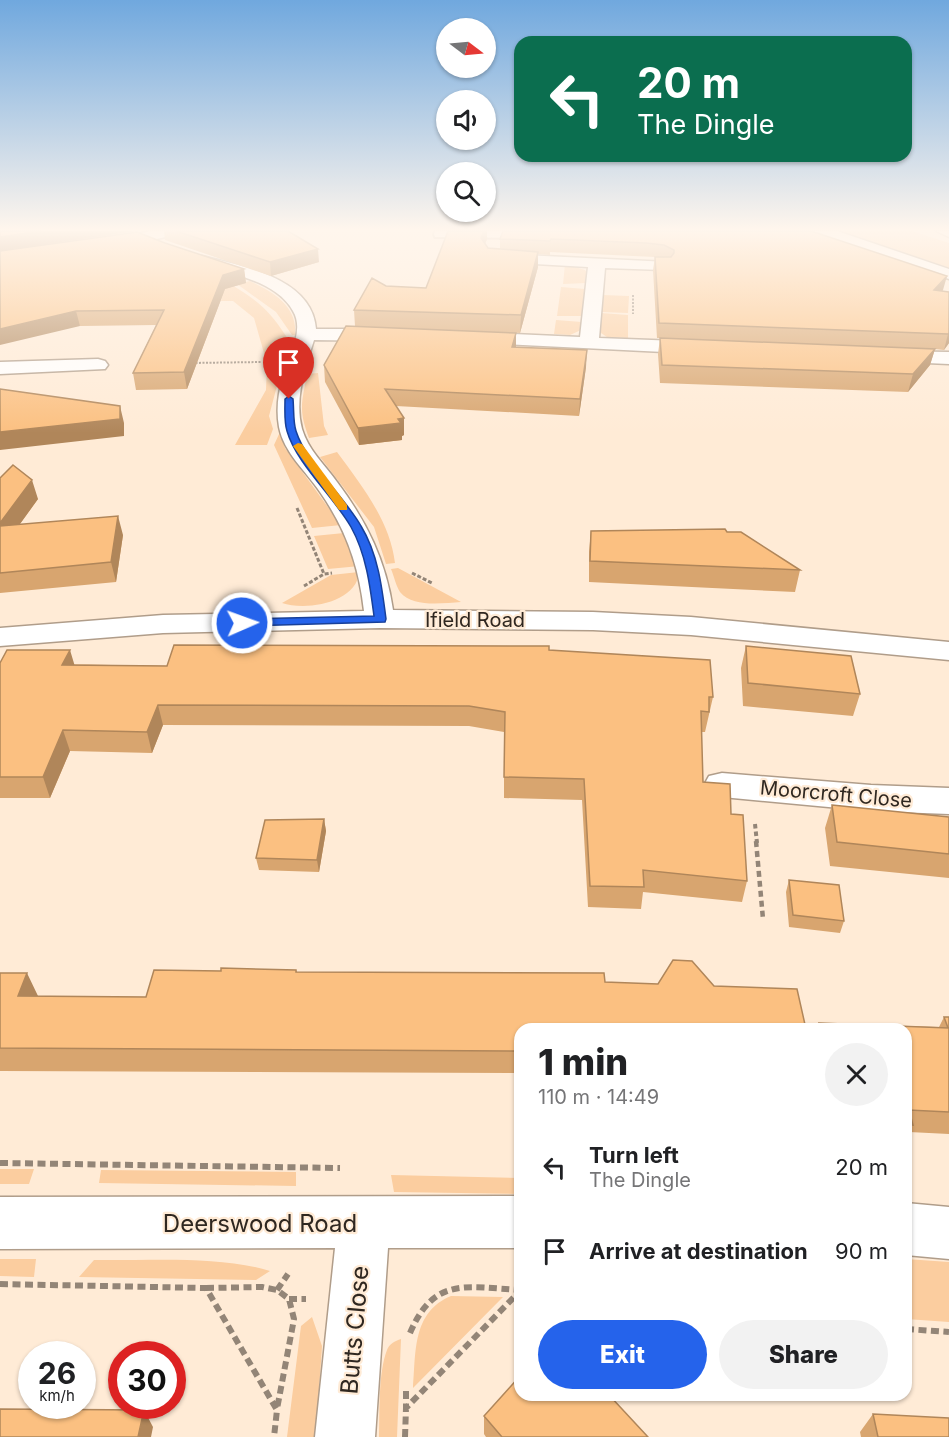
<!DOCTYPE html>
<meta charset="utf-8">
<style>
body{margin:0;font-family:Inter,sans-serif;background:#f2f2f2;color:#202124;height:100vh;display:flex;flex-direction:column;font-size:22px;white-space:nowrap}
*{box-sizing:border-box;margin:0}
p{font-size:20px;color:#757577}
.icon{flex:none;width:33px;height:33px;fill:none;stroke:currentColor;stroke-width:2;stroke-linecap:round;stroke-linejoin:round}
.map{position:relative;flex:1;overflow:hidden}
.details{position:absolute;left:514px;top:1023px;width:398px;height:378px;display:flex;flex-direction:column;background:#fff;border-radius:18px;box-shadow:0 2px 4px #0004}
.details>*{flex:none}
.hud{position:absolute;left:514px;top:36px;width:398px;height:126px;border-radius:18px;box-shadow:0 2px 4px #0004;background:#0b6e4f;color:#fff;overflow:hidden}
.needle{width:39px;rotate:106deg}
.controls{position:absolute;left:436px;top:18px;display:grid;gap:12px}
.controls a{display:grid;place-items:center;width:60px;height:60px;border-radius:50%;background:#fff;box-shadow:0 2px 4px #0004;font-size:30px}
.speed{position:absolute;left:18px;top:1341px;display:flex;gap:12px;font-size:30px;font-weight:700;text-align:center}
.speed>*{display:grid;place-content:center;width:78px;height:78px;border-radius:50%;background:#fff;box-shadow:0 2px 4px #0004;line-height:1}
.speed small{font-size:15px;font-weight:400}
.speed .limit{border:9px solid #d22;background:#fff;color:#111}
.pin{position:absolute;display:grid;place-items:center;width:51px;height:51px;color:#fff;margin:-62px -26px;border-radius:50% 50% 50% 0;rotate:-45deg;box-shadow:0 0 6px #0007}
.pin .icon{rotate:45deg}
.me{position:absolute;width:66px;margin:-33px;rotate:88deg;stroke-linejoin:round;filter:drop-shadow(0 0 4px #0008)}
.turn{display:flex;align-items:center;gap:21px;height:126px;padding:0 24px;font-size:27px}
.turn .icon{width:78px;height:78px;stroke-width:2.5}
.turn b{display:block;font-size:42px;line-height:51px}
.round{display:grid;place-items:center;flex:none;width:63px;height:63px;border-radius:32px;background:#f2f2f2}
.overview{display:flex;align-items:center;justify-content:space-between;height:102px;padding:0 24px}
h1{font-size:36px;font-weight:800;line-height:45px}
.button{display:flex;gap:12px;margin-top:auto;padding:12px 24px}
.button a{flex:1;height:69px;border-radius:36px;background:#2563eb;color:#fff;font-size:24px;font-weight:800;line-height:69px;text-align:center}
.button a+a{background:#f2f2f2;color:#202124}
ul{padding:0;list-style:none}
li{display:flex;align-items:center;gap:18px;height:84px;padding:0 24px}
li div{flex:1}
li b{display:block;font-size:22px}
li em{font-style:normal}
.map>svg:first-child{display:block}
</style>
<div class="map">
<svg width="949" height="1437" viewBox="0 0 949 1437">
<rect width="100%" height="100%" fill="#ffebd6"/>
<path fill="#fbcd9f" d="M 830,231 L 912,231 L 949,243 L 949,270 Z
M 565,264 L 585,270 L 587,273 L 586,283 L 563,284 Z
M 250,281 C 273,292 298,306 295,335 L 292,335 L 276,312 L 237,284 Z
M 232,285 C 257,300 270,311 286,336 L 288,339 L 283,360 L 266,360 L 254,318 L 233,301 L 221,301 L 223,289 Z
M 561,287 L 585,289 L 582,316 L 557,316 Z
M 602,295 L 629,296 L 628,313 L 601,312 Z
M 601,313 L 628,315 L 628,338 L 607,337 L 601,333 Z
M 556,320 L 582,322 L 581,330 L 570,335 L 554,334 Z
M 267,363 L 283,363 L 269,416 L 273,429 L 267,445 L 235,445 L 266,390 Z
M 318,373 L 324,426 L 328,435 L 309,438 C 298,409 302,403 307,374 Z
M 280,432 L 285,448 L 341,525 L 312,528 L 274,445 Z
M 337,452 C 362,486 390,521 395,563 L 386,564 L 374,527 L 320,457 Z
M 344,533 L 360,566 L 328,569 L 314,536 Z
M 398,568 L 461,602 C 443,603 413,608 400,592 C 396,586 394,576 391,569 Z
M 359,572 C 357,603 306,611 282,603 L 331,575 Z
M 0,1169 L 34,1169 L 29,1184 L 0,1184 Z
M 101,1170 L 296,1172 L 296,1186 L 99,1183 Z
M 391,1175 L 520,1178 L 520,1194 L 394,1192 Z
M 0,1259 L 36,1259 L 34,1277 L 0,1276 Z
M 906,1259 L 949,1262 L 949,1322 L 906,1319 Z
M 94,1260 C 148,1261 218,1255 270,1271 L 256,1280 L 79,1277 Z
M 451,1296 L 503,1297 L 413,1388 C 416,1353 412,1312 451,1296 Z
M 312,1317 L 322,1346 L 316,1437 L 287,1437 L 301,1326 Z
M 401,1339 L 397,1437 L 379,1437 C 380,1412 378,1373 387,1350 C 389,1344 395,1341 401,1339 Z"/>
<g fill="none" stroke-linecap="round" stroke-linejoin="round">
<g stroke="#b09d8a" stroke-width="4">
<path id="lane" d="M 435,231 L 527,231 L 528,234 L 522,238 L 435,237 L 434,234 Z"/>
</g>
<g stroke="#b09d8a" stroke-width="3">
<path id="street" d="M 151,231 L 182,231 L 175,235 L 106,250 L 98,245 L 101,242 Z
M 814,231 L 837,231 L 949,269 L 949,279 L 816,234 Z
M 503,254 L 669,262 L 671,265 L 663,270 L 605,268 L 599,338 L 704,342 L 711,344 L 714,348 L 711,352 L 704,354 L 464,342 L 462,338 L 464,334 L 471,332 L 580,337 L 588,267 L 497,262 L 495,259 L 497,256 Z
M 202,256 C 241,266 312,277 316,329 L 387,329 L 394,331 L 396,335 L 394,339 L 387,341 L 314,340 C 305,368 294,399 302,429 C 308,450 325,465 337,482 C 367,522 386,561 393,610 L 593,612 L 691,617 L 949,642 L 949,660 L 691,635 L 593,630 L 380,628 L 163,633 L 0,646 L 0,628 L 163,615 L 364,611 C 359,566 346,529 320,492 C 306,471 284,453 279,427 C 276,410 278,393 283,377 C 288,357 305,331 293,311 C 276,280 228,273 196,264 L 194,261 L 196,258 Z
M 888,351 L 949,352 L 949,364 L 881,361 L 878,357 L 881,353 Z
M 98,359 L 105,361 L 108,365 L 105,369 L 0,374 L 0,362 Z
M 722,773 L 871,785 L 949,788 L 949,814 L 871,811 L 722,797 L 709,794 L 704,785 L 709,776 Z
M 520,1196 L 520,1248 L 388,1248 L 375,1437 L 315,1437 L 335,1248 L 0,1249 L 0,1197 Z
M 906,1203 L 949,1207 L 949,1259 L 906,1255 Z"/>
</g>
<g stroke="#b09d8a" stroke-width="3">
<path id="primary" d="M 936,231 L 949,231 L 949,237 Z"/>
</g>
<path stroke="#938577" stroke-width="2" stroke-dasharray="2 1.5" stroke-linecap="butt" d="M 633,295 L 633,314
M 192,363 L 262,362"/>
<path stroke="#938577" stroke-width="3" stroke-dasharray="4 2" stroke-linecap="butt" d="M 297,508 L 324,574
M 412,573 L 432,583
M 304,586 L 324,574 L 332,573"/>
<path stroke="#938577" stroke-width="4" stroke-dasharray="4.5 3" stroke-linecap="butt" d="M 755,824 L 757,843"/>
<path stroke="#938577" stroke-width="4.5" stroke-dasharray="6 4" stroke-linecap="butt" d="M 756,841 L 763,919"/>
<path stroke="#938577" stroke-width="6" stroke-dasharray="8 4.5" stroke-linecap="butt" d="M 0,1163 L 340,1168
M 0,1284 L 206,1288 L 277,1410 L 274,1437
M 206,1288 L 262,1287 L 277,1290 L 289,1299 L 294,1319 L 277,1409
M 277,1290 L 288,1274
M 289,1299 L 306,1299
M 906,1329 L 949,1332
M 410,1333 C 434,1276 467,1287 520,1290
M 406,1391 L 406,1408
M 405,1437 L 406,1408 L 520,1291"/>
<use href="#lane" fill="#fff" fill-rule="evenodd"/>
<use href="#street" fill="#fff" fill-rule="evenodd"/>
<use href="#primary" fill="#fff" fill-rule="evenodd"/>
</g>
<path fill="#d8a56f" d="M 0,231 L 135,231 L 32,247 L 165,243 L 244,269 L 246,283 L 225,289 L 187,389 L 136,390 L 133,373 L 156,325 L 80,326 Z
M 164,231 L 288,231 L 319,262 L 271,276 L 165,240 Z
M 448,231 L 487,231 L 487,239 L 485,244 L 488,248 L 500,249 L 500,239 L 811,231 L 943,290 L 942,291 L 949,292 L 949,343 L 944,350 L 935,349 L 930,365 L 908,392 L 660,383 L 658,354 L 660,338 L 657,338 L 653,270 L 655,257 L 550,252 L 550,255 L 538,254 L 538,267 L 520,333 L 503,332 L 516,333 L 516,347 L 586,367 L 579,416 L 396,406 L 404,435 L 402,436 L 402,440 L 359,445 L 325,382 L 324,365 L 355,326 L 354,310 L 386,286 L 426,288 Z
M 0,478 L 38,499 L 20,524 L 123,535 L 116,582 L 0,593 Z
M 591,531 L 727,532 L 800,570 L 795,592 L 589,582 L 589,552 Z
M 746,646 L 860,694 L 853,716 L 743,706 L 741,668 Z
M 549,650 L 713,697 L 705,732 L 701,732 L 703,782 L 731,814 L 747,881 L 742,902 L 643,892 L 641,909 L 588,907 L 582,800 L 504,798 L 504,732 L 469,726 L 163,725 L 152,753 L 70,751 L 50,798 L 0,798 L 0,663 L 167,666 Z
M 832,805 L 949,817 L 949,878 L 830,866 L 825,828 Z
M 324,819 L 326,831 L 319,872 L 259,870 L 256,858 Z
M 789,880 L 844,921 L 840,933 L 789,927 L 786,892 Z
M 296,970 L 297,972 L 714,986 L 520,1029 L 520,1073 L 0,1071 L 0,973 L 38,996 L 146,997 L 221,971 Z
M 944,1017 L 949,1017 L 949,1134 L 909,1132 L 906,1139 L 906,1029 L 817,1029 L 819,1023 L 939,1027 Z
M 873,1414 L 949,1437 L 861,1437 L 860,1432 Z
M 484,1416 L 648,1437 L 486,1437 L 484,1434 Z"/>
<path fill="#b0865a" d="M 42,231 L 135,231 L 0,251 L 0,237 Z
M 484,231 L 487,231 L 487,239 L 481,253 L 481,238 Z
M 318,249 L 319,262 L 271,276 L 270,262 Z
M 538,252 L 538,267 L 520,333 L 521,315 Z
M 244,269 L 246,283 L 225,289 L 187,389 L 184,372 L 223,275 Z
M 947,276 L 943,290 L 930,304 L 934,290 Z
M 76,311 L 80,326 L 0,345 L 0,329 Z
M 516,333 L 516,348 L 512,347 Z
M 949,333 L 949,343 L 944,350 L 948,334 Z
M 935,349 L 930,365 L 908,392 L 913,374 Z
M 587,350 L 586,367 L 579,416 L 580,399 Z
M 120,406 L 124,423 L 124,436 L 0,450 L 0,432 Z
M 404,418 L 404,435 L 402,436 L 402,440 L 359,445 L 358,428 Z
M 32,480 L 38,499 L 4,546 L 0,533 L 0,523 Z
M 118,516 L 123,535 L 116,582 L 111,562 Z
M 70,650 L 76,670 L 62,665 Z
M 158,705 L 163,725 L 152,753 L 147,732 Z
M 63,730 L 70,751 L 50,798 L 43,777 Z
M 324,819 L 326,831 L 319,872 L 317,860 Z
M 27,973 L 38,996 L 18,996 Z
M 144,1410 L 153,1427 L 151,1437 L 138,1437 Z"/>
<path fill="#fbc081" stroke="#b0865a" stroke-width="1.5" d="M 0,231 L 42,231 L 0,237 Z
M 176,231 L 288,231 L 318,249 L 270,262 Z
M 448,231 L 484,231 L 481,238 L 488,248 L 538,252 L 521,315 L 354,310 L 372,278 L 386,286 L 426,288 Z
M 503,231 L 811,231 L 947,276 L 934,290 L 949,292 L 949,333 L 948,334 L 659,323 L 655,257 L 671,257 L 674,253 L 674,250 L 664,245 L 646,243 L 551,239 L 550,241 L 500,239 Z
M 137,232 L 165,243 L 244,269 L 223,275 L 184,372 L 133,373 L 164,310 L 76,311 L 0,329 L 0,251 Z
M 346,326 L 516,333 L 512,347 L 587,350 L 580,399 L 385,389 L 404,418 L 398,419 L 401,423 L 358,428 L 324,365 Z
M 660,338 L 935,349 L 913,374 L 662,365 Z
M 0,389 L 120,406 L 120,419 L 0,432 Z
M 13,465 L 32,480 L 0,523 L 0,478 Z
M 118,516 L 111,562 L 0,573 L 0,526 Z
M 725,529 L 727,532 L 741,532 L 800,570 L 590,561 L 591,531 Z
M 174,645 L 549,646 L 549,650 L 710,660 L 713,697 L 709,697 L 709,712 L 701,711 L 703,782 L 730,784 L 731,814 L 743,815 L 747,881 L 643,870 L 644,887 L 590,886 L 584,779 L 504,777 L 505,712 L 469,706 L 158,705 L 147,732 L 63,730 L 43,777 L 0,777 L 0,663 L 7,650 L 70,650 L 62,665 L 167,666 Z
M 746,646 L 851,656 L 860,694 L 748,683 Z
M 832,805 L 949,817 L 949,854 L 837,842 Z
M 324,819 L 317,860 L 256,858 L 265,820 Z
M 789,880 L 839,885 L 844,921 L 793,915 Z
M 673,960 L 692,961 L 714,986 L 797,989 L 806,1029 L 520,1029 L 520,1051 L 0,1048 L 0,973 L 27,973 L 18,996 L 146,997 L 154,970 L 221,971 L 221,968 L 296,970 L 296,972 L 604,973 L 605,982 L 658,984 Z
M 944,1017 L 949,1017 L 949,1112 L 909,1110 L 913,1125 L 906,1124 L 906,1029 L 821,1029 L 819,1023 L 948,1028 Z
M 520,1376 L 520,1395 L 609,1395 L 648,1437 L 502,1437 L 484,1416 Z
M 0,1409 L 144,1410 L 138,1437 L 0,1437 Z
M 873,1414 L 949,1418 L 949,1437 L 878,1437 Z"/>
<linearGradient id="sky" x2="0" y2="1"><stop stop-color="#70a8de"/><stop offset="0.53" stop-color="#fff6ed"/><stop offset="1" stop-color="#fff6ed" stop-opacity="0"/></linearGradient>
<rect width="949" height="433" fill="url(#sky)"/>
<path fill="#2563eb" stroke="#184099" stroke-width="1.5" d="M 289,396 L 293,399 C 294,409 293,422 296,431 C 306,463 344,496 361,526 C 378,554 382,587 386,619 L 385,622 L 242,626 L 236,623 L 242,619 L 374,616 C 370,585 366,554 351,527 C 334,497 296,463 287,431 C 284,422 285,409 285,399 Z"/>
<path fill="#f59e0b" d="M 298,443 L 302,444 L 347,505 L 347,510 L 339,510 L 293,446 Z"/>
<g text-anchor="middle" stroke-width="4.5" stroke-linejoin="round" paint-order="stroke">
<g font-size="20" fill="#2f2720" stroke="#ffebd6">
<text x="475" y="627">Ifield Road</text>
<text transform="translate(836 794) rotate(5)" y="7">Moorcroft Close</text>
</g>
<g font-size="24" fill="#2f2720" stroke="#ffebd6">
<text x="260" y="1232">Deerswood Road</text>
<text transform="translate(355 1330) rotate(-85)" y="8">Butts Close</text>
</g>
</g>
</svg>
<div class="controls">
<a><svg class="needle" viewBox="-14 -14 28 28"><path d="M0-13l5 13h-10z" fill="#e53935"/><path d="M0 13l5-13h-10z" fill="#757577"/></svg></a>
<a><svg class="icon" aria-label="sound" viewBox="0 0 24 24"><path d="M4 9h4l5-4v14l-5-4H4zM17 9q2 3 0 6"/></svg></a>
<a><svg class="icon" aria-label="search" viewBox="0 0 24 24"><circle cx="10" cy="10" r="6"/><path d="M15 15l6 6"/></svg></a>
</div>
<div class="speed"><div>26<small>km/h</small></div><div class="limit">30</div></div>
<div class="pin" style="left:289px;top:399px;background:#d93025"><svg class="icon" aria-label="arrive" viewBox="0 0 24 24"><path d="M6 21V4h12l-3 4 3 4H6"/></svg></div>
<svg class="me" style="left:242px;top:623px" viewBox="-20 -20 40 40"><circle r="17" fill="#2563eb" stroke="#fff" stroke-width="3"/><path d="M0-11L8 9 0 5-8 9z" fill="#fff"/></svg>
<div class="hud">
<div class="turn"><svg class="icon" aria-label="left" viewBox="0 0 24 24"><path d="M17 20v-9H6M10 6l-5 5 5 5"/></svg><div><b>20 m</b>The Dingle</div></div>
</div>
<section class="details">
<div class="overview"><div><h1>1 min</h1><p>110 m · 14:49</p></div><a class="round"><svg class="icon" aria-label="close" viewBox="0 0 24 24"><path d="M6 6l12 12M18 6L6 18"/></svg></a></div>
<ul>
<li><svg class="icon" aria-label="left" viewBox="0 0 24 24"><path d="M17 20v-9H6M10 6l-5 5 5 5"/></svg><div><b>Turn left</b><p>The Dingle</p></div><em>20 m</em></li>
<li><svg class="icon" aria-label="arrive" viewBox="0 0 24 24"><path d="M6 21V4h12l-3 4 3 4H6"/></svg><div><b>Arrive at destination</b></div><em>90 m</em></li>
</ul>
<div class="button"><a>Exit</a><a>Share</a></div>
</section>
</div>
